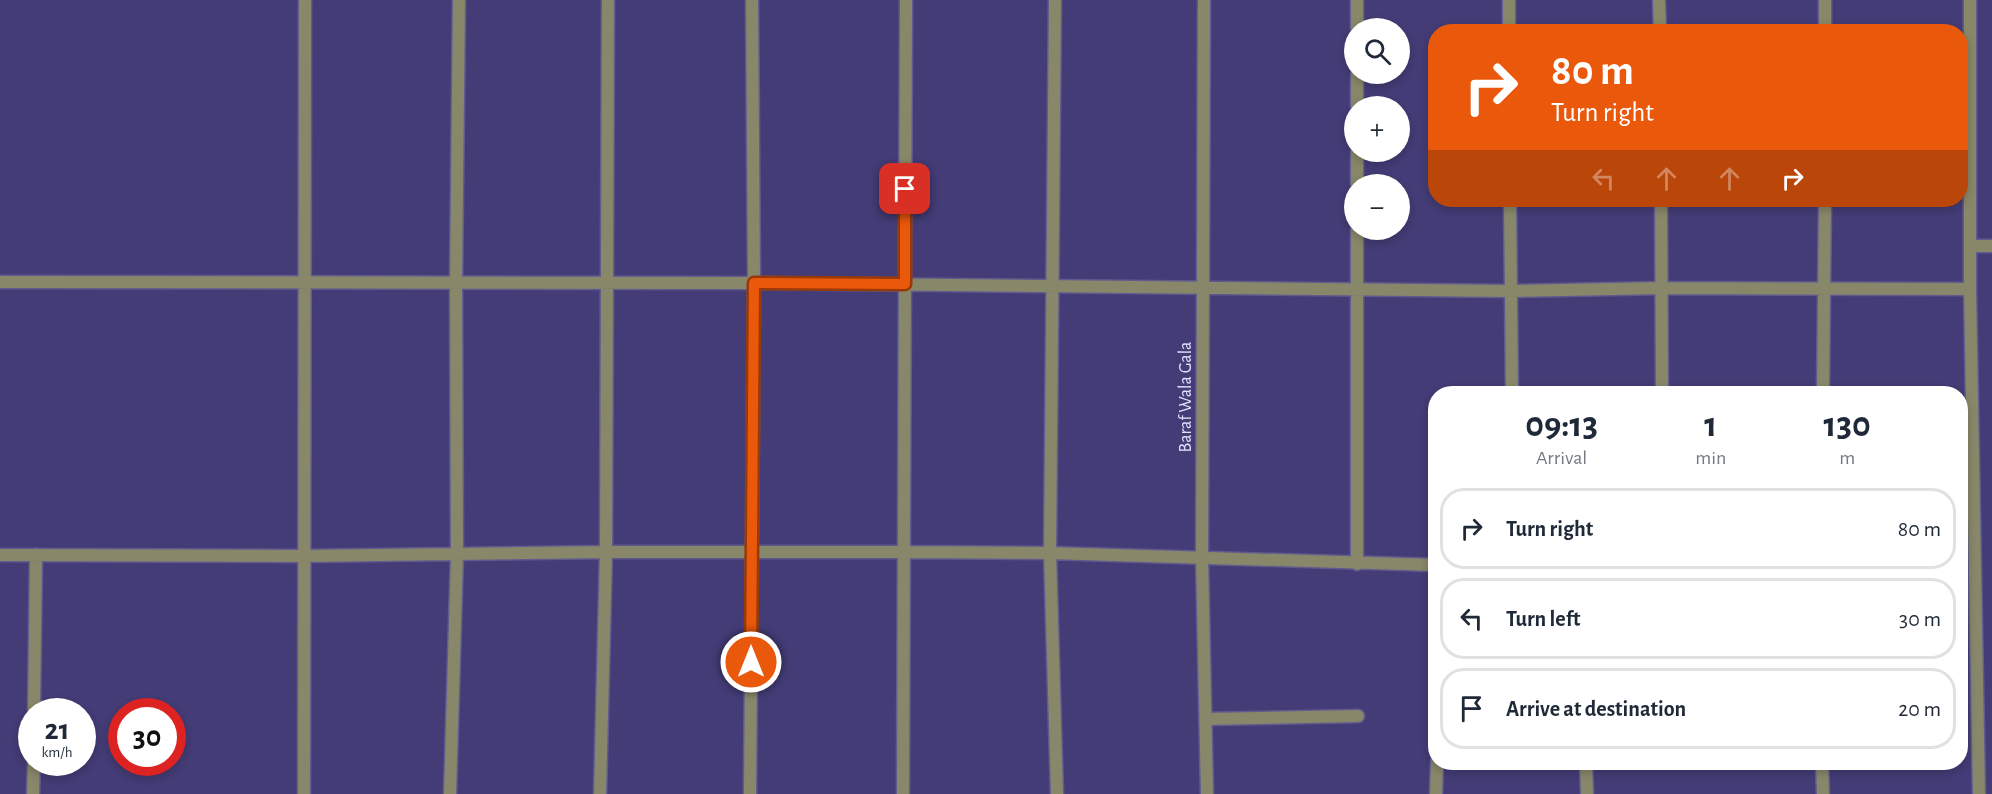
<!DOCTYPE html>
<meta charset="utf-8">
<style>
body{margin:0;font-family:"Alegreya Sans",sans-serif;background:#f2f2f3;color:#1f2937;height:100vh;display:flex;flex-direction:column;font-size:22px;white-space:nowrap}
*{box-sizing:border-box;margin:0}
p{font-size:20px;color:#747a83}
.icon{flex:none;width:33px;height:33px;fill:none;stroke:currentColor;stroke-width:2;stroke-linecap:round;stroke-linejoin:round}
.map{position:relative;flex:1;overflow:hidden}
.drawer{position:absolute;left:1428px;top:386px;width:540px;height:384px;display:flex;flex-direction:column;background:#fff;border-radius:24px;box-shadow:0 3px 9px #0003}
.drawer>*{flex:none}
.guide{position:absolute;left:1428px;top:24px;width:540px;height:183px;border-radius:24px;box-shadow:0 3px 9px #0003;background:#ea580c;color:#fff;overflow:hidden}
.controls{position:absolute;left:1344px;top:18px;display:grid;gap:12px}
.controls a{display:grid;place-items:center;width:66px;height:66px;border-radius:50%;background:#fff;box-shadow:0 3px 9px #0003;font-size:30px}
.speed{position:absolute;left:18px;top:698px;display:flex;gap:12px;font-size:30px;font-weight:700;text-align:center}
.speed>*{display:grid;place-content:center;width:78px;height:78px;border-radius:50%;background:#fff;box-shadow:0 3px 9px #0003;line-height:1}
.speed small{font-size:15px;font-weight:400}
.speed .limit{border:9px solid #d22;background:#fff;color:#111}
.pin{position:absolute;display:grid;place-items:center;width:51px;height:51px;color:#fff;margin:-26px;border-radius:12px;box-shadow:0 3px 9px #0006}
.me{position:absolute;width:66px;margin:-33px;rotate:0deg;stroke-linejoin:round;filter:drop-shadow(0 0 4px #0008)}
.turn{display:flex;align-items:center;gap:21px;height:126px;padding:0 24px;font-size:27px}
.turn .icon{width:78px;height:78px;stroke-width:2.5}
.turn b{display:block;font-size:42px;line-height:51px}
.lanes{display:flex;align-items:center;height:57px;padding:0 24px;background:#0003;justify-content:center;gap:30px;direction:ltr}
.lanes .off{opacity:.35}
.eta{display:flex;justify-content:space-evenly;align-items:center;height:102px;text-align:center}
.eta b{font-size:36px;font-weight:600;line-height:42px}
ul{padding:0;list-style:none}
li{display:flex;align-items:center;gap:18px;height:81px;margin:0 12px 9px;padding:0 12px;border:3px solid #e0e1e3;border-radius:24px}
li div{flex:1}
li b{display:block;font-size:22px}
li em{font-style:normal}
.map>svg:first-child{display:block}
</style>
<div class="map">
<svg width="1992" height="794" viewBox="0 0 1992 794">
<rect width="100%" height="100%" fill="#433c76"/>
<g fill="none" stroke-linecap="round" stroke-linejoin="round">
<g stroke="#605a8e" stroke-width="15">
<path id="street" d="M 1055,0 L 1050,553 L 1057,794
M 1204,0 L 1202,558 L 1207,794
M 1509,0 L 1509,32
M 1659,0 L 1660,32
M 1825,0 L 1825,32
M 1970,0 L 1970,289 L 1979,794
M 1357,28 L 1357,0
M 1357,106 L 1357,74
M 1357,184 L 1357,152
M 1510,200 L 1512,393
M 1661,200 L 1662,393
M 1970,246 L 1992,246
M 0,282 L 754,283 L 1511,291 L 1662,288 L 1970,289
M 1823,393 L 1825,200
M 0,555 L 303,556 L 606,552 L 903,552 L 1050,553 L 1436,565
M 1357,564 L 1357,230
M 34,711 L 36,555
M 1206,719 L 1358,716
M 1586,762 L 1587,794
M 1822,762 L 1823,794
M 33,794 L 34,762
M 304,794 L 305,0
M 450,794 L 457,555 L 456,283 L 459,0
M 600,794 L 606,552 L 608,0
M 750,794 L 754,283 L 752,0
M 903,794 L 906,0
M 1436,794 L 1437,762"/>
</g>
<use href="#street" stroke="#888769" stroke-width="12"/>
</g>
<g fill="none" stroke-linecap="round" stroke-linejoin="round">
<g stroke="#983908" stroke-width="15">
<path id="route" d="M 751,662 L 754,283 L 905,284 L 905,189"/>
</g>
<use href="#route" stroke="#ea580c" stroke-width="10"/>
</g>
<g text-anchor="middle" stroke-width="6" stroke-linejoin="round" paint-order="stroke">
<g font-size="18" fill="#e2e2fe" stroke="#433c76">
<text transform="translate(1185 397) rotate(-90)" y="6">Baraf Wala Gala</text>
</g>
</g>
</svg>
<div class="controls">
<a><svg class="icon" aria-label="search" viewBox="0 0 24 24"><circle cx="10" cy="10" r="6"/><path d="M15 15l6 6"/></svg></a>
<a>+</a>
<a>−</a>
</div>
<div class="speed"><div>21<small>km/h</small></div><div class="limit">30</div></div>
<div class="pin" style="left:905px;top:189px;background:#d93025"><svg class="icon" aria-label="arrive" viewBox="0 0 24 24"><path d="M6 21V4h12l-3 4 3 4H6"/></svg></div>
<svg class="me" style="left:751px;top:662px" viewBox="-20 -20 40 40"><circle r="17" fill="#ea580c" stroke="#fff" stroke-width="3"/><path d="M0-11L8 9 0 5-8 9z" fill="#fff"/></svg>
<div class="guide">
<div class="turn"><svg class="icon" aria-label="right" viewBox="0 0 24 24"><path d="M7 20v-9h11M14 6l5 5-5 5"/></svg><div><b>80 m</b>Turn right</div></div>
<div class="lanes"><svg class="icon off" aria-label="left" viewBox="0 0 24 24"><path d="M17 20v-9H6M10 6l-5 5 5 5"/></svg><svg class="icon off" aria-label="ahead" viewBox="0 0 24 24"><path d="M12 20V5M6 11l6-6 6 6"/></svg><svg class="icon off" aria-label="ahead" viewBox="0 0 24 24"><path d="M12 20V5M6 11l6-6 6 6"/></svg><svg class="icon" aria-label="right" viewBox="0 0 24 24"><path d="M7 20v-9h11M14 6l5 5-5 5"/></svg></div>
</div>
<section class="drawer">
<div class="eta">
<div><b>09:13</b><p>Arrival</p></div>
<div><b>1</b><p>min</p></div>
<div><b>130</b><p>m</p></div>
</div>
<ul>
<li><svg class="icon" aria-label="right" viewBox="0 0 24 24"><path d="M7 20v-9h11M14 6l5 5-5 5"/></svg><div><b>Turn right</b></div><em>80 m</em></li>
<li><svg class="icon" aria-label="left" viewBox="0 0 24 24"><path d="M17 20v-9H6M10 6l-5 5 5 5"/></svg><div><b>Turn left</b></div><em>30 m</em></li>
<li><svg class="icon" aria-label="arrive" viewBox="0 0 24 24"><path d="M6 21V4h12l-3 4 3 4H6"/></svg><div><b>Arrive at destination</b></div><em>20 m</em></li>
</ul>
</section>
</div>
